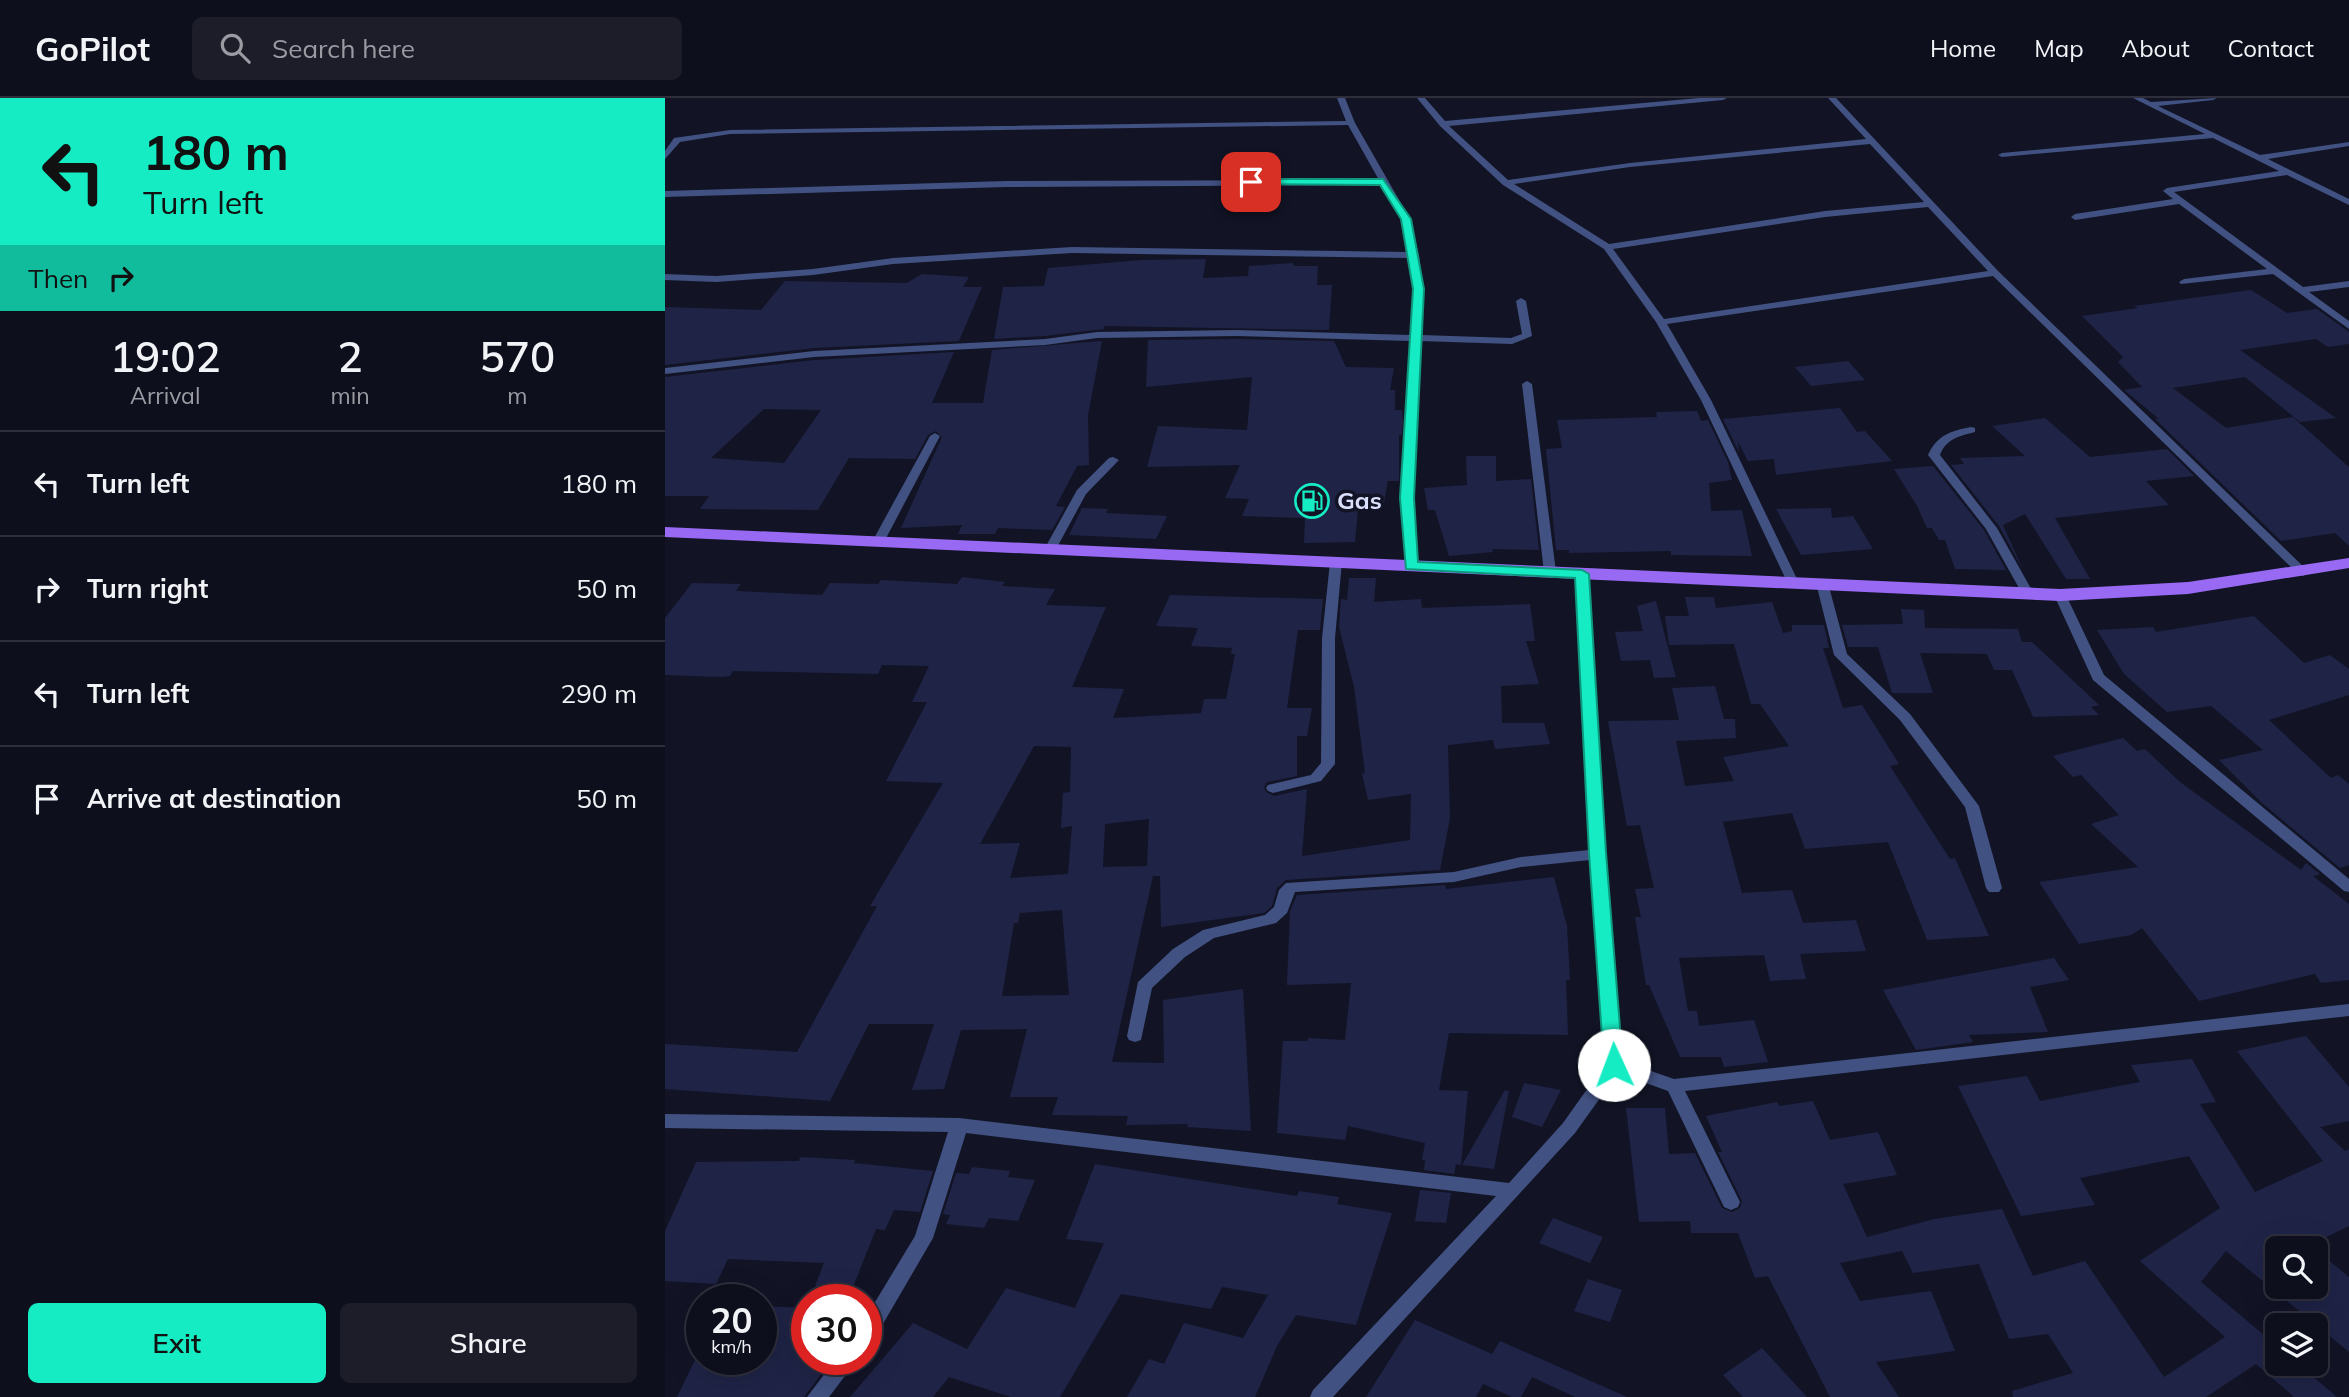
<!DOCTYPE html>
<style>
body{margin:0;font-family:Mulish,sans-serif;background:#1c1d29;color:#f1f3f6;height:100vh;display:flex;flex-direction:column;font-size:26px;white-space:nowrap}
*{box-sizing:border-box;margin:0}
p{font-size:23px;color:#9b9ca3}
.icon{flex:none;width:38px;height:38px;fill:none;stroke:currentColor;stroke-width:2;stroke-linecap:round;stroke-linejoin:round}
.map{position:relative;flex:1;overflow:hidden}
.side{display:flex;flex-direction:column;background:#0e0f1c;width:665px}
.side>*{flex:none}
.guide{background:#16ecc3;color:#111;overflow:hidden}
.buttons{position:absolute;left:1600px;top:1138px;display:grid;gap:14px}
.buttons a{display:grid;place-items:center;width:63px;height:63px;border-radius:10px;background:#0e0f1c;box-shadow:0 7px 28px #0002,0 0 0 2px #2e2f3b;font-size:35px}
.speed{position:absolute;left:21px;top:1186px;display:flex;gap:14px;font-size:35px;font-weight:700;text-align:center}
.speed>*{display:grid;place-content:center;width:91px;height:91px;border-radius:50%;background:#0e0f1c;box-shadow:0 7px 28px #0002,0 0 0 2px #2e2f3b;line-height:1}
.speed small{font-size:18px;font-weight:400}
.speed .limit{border:10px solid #d22;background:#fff;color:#111}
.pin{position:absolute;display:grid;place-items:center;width:60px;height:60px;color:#fff;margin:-30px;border-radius:14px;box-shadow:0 4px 10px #0006}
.me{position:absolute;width:77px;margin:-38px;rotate:358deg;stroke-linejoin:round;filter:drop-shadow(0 0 5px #0008)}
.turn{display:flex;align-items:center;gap:24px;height:147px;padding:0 28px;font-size:32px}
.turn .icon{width:91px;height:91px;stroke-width:2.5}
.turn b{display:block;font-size:49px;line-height:60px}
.then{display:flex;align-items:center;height:66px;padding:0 28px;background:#0003;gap:14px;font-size:26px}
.eta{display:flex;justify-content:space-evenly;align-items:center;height:119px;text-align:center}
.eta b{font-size:42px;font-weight:600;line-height:49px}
.button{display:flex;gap:14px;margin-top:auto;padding:14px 28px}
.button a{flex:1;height:80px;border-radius:10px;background:#16ecc3;color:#111;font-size:28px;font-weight:600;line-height:80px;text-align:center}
.button a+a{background:#1c1d29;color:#f1f3f6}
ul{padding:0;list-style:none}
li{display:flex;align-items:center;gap:21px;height:105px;padding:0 28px;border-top:2px solid #2e2f3b}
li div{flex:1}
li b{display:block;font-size:26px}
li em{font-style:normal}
header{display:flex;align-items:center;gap:42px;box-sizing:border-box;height:98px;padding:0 35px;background:#0e0f1c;border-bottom:2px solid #2e2f3b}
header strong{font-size:33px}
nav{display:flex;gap:38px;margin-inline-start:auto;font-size:24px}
.search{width:490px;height:63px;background:#1c1d29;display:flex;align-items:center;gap:18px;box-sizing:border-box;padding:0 24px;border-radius:10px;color:#9b9ca3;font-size:26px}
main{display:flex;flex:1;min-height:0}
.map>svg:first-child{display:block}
</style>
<header>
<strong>GoPilot</strong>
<div class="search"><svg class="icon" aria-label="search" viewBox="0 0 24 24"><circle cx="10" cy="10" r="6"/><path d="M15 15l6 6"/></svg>Search here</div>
<nav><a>Home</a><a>Map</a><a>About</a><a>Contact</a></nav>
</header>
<main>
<section class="side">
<div class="guide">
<div class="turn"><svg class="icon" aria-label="left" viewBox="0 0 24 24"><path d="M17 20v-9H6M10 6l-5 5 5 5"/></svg><div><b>180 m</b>Turn left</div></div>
<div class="then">Then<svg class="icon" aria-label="right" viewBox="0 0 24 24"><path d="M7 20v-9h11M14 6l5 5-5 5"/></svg></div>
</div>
<div class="eta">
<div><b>19:02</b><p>Arrival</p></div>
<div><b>2</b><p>min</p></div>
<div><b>570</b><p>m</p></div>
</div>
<ul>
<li><svg class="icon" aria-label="left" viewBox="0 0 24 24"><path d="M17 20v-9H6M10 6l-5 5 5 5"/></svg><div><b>Turn left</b></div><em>180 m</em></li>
<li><svg class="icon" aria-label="right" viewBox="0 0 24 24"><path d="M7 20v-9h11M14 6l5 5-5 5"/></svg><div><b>Turn right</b></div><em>50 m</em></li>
<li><svg class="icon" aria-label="left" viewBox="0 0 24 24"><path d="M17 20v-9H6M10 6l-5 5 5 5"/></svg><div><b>Turn left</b></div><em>290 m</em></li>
<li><svg class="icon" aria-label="arrive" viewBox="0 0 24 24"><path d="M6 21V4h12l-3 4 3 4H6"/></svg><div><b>Arrive at destination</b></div><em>50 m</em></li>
</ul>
<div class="button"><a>Exit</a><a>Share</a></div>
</section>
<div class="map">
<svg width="1684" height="1299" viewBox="0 0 1684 1299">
<rect width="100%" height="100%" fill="#121426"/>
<path fill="#1f2346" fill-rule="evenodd" d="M 541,161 L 538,180 L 583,178 L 584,168 L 628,165 L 629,168 L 653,168 L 652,187 L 667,187 L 664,232 L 439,228 L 439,231 L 380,238 L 329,241 L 338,189 L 379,188 L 383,170 L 476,162 Z
M 257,176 L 304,179 L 298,189 L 317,189 L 294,243 L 149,250 L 0,267 L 0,209 L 96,212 L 120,183 L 242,185 Z
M 1586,192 L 1622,215 L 1652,211 L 1684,234 L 1684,246 L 1663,249 L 1651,241 L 1575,252 L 1671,320 L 1635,324 L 1580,279 L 1508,290 L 1561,330 L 1628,319 L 1684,369 L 1684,448 L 1670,435 L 1616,443 L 1490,321 L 1494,321 L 1459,292 L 1477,289 L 1453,264 L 1458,259 L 1417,218 L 1473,210 L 1469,208 Z
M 572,241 L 669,243 L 681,269 L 729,270 L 725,292 L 730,292 L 730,312 L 737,312 L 738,324 L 737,337 L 734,337 L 734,383 L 723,383 L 718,409 L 693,411 L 690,444 L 639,445 L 640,420 L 577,418 L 584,401 L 560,400 L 575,367 L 482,369 L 493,328 L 582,332 L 587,279 L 481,289 L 483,242 Z
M 437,243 L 423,317 L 424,367 L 412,368 L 391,408 L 400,409 L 387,432 L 333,430 L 330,436 L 293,436 L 297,427 L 236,430 L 277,339 L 271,333 L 263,337 L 250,361 L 184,360 L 153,412 L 35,411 L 44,398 L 0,398 L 0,279 L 149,262 L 289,254 L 267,305 L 318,305 L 327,252 ZM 99,311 L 156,312 L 119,365 L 46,360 Z
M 1183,263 L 1200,282 L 1146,288 L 1130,269 Z
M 1175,310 L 1192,334 L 1200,333 L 1227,363 L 1111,377 L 1109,361 L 1083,363 L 1073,344 L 1074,354 L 1058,321 Z
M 1032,313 L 1036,323 L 1043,322 L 1063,364 L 1067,382 L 1044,385 L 1046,413 L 1077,412 L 1087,458 L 1006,457 L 1006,453 L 904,455 L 904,452 L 891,452 L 881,351 L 897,350 L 892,322 L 992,319 L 991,314 Z
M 1380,320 L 1425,359 L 1502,351 L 1529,378 L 1481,383 L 1504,407 L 1390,420 L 1425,481 L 1401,481 L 1360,416 L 1338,427 L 1358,472 L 1334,428 L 1286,367 L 1299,366 L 1295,360 L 1360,358 L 1327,328 Z
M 801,358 L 831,358 L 831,383 L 866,381 L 874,452 L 827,451 L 828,454 L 784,458 L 770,412 L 763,412 L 759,390 L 802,387 Z
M 1268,368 L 1319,432 L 1341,472 L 1290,471 L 1280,442 L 1274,442 L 1267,430 L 1262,430 L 1252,408 L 1229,371 Z
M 417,410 L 443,411 L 441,415 L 502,418 L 491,441 L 404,437 Z
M 1166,410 L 1167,420 L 1188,418 L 1208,451 L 1136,457 L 1111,411 Z
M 297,479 L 340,484 L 337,488 L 390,491 L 381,507 L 441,509 L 407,589 L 459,591 L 448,620 L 536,615 L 539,601 L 561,601 L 570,556 L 566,556 L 567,550 L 526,548 L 533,530 L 491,528 L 505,497 L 658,501 L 655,532 L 633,532 L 622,610 L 647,610 L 642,638 L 632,638 L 632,678 L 602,684 L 599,689 L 601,694 L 609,698 L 642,691 L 637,758 L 745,742 L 746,696 L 703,702 L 697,676 L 700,675 L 689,589 L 674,529 L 676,501 L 682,502 L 684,480 L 711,480 L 709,504 L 756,501 L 757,510 L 865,506 L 870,543 L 861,543 L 874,586 L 836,588 L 837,625 L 879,625 L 885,646 L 830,651 L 828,642 L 783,647 L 785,720 L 775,772 L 621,782 L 612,790 L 607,808 L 599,815 L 496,829 L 495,778 L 488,778 L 447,964 L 499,965 L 498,902 L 578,891 L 586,1033 L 522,1029 L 523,1026 L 461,1027 L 463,1018 L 387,1017 L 393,999 L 345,999 L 362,931 L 296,932 L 279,991 L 247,992 L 269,926 L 204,926 L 165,1003 L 0,991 L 0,946 L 132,954 L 212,808 L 205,808 L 278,685 L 221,683 L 262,604 L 247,604 L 264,568 L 217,567 L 213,576 L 68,573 L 65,578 L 56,579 L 0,577 L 0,520 L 27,485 L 76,486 L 71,493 L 157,497 L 165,485 L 213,486 L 216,482 L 292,486 ZM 369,648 L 406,649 L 405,694 L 398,695 L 396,730 L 407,728 L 403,776 L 345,780 L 355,745 L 315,746 ZM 484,721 L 482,768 L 438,769 L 440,726 ZM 397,812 L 404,897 L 337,898 L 349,825 L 353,825 L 355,815 Z
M 1020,499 L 1049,499 L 1051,510 L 1107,504 L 1118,535 L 1127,533 L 1127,527 L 1159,527 L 1164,550 L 1158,550 L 1178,610 L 1197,607 L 1234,666 L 1225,668 L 1285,761 L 1290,760 L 1324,838 L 1262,842 L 1223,744 L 1140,751 L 1127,715 L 1058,724 L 1077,795 L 1127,792 L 1138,825 L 1191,822 L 1201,853 L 1135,856 L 1141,881 L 1105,883 L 1099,857 L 1014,860 L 1023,913 L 1032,913 L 1034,928 L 1089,922 L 1103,964 L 1059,969 L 1056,959 L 1015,959 L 984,887 L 981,887 L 970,819 L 976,819 L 970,791 L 989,790 L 975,727 L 962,728 L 943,623 L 1014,622 L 1007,590 L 1050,588 L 1059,621 L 1070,621 L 1071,640 L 1011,643 L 1020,688 L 1069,683 L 1058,659 L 1124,648 L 1095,606 L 1086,606 L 1069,546 L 1004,547 L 1000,518 L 1024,518 Z
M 991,503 L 1006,561 L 1011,579 L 989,580 L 985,562 L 956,563 L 950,534 L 978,533 L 972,508 Z
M 1236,511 L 1259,512 L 1260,530 L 1353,531 L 1357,544 L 1367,544 L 1434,607 L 1426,609 L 1434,617 L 1368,619 L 1347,572 L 1329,572 L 1322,556 L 1255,555 L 1268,595 L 1227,595 L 1213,549 L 1183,549 L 1177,527 L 1238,526 Z
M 1589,518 L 1639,565 L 1665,557 L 1684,571 L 1684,597 L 1604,622 L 1666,680 L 1673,677 L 1684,686 L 1684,767 L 1675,770 L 1597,705 L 1554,662 L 1598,652 L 1546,608 L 1502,614 L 1459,576 L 1432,532 L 1488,529 L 1491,534 Z
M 1458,640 L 1472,653 L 1480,651 L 1515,684 L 1636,772 L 1641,765 L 1655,776 L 1648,778 L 1684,806 L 1684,882 L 1656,885 L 1650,876 L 1534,903 L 1477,830 L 1466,837 L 1414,846 L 1374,784 L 1473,769 L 1426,726 L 1454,717 L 1416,677 L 1408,679 L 1388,658 Z
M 889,779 L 902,828 L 905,882 L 901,882 L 903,937 L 784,935 L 774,992 L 803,993 L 796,1067 L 791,1066 L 789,1076 L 759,1072 L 760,1062 L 757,1062 L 760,1045 L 683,1028 L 680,1042 L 612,1035 L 618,943 L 642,943 L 643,940 L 680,942 L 686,885 L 622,887 L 625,813 L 632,797 L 780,787 L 781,791 Z
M 1389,860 L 1404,882 L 1365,889 L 1383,934 L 1304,937 L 1308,944 L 1251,952 L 1218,892 Z
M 1641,938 L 1684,989 L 1684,1023 L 1655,1029 L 1680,1053 L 1684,1051 L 1684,1128 L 1645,1147 L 1648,1150 L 1612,1150 L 1612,1188 L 1650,1188 L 1650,1151 L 1684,1179 L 1684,1254 L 1561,1153 L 1536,1184 L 1612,1248 L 1612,1265 L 1632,1265 L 1672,1299 L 1629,1299 L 1591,1266 L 1541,1299 L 1348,1299 L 1347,1293 L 1408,1275 L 1383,1236 L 1344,1241 L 1314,1166 L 1248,1175 L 1237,1153 L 1175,1165 L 1195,1203 L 1266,1193 L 1290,1253 L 1211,1264 L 1234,1299 L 1165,1299 L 1103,1178 L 1090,1180 L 1073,1135 L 1026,1135 L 1025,1123 L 974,1124 L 961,1010 L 1000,1010 L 1004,1056 L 1030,1055 L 1057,1110 L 1067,1114 L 1075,1110 L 1077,1103 L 1053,1054 L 1057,1054 L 1041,1018 L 1112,1004 L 1114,1008 L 1148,1003 L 1165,1042 L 1213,1034 L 1232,1077 L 1178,1086 L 1202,1139 L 1269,1121 L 1337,1111 L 1368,1178 L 1420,1163 L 1499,1279 L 1560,1239 L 1475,1163 L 1555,1110 L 1524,1058 L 1415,1080 L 1430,1107 L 1356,1118 L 1293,988 L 1362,978 L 1375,1003 L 1475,984 L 1466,967 L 1527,961 L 1551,1004 L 1535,1006 L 1590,1094 L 1658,1063 L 1572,953 Z
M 859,985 L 896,992 L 877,1029 L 847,1019 Z
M 840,992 L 844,993 L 829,1071 L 797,1067 Z
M 135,1059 L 190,1062 L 189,1065 L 268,1073 L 255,1114 L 229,1112 L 220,1132 L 211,1131 L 188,1189 L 150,1188 L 159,1165 L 63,1161 L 51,1186 L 0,1183 L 0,1133 L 31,1064 L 134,1063 Z
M 430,1066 L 632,1098 L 634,1093 L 674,1099 L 672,1106 L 727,1115 L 691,1227 L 631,1217 L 612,1248 L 590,1299 L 462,1299 L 484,1261 L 499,1266 L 519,1225 L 578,1240 L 603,1197 L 557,1189 L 546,1211 L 456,1196 L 395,1299 L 346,1299 L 284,1279 L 268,1299 L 185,1299 L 248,1225 L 302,1251 L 341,1190 L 410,1210 L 439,1145 L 401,1141 Z
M 307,1069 L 345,1073 L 343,1079 L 370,1082 L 353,1123 L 324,1120 L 319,1130 L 281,1126 L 285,1117 L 278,1116 L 291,1075 L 304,1076 Z
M 755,1092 L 786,1095 L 781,1125 L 750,1123 Z
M 888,1120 L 938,1139 L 925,1165 L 874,1145 Z
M 923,1181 L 957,1192 L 945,1224 L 909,1213 Z
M 96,1208 L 142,1210 L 142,1262 L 167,1262 L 139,1299 L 12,1299 L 30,1262 L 96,1262 Z
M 750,1222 L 827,1256 L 835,1243 L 962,1299 L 910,1299 L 867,1279 L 856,1299 L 847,1299 L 818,1286 L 811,1299 L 701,1299 Z
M 1097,1250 L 1142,1299 L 1078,1299 L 1058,1277 Z"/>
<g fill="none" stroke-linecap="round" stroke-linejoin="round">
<path fill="#415181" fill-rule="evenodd" d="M 672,0 L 680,0 L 690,25 L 745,121 L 754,157 L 758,191 L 756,237 L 846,240 L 857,236 L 851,203 L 856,200 L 861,203 L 867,238 L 847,246 L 755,243 L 748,400 L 752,468 L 750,471 L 746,472 L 740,468 L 736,400 L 745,243 L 572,238 L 432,240 L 380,247 L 149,259 L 0,276 L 0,270 L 149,253 L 380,241 L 432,234 L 572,232 L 746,237 L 748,191 L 743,160 L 407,155 L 228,166 L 148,177 L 51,184 L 0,182 L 0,176 L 51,178 L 148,171 L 228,160 L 407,149 L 742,154 L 737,121 L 717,87 L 341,89 L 0,99 L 0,93 L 341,83 L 714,82 L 683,27 L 65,36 L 15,44 L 0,61 L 0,53 L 9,40 L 65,32 L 681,23 Z
M 752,0 L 760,0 L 780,23 L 1034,0 L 1062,0 L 1058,2 L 784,28 L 843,82 L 965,65 L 1201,41 L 1163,0 L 1171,0 L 1333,173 L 1644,474 L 1638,478 L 1634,477 L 1328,178 L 1002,226 L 1046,302 L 1133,483 L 1131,486 L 1123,486 L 1036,302 L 991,224 L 939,151 L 838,87 L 775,28 ZM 1205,46 L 1259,104 L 1160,113 L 944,146 L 849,86 L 965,69 ZM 1263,109 L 1323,173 L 999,221 L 948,151 L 1160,119 Z
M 1468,0 L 1478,0 L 1486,4 L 1552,0 L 1548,2 L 1493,8 L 1595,57 L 1684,44 L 1684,48 L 1603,61 L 1684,101 L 1684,107 L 1622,77 L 1509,94 L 1638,189 L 1684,183 L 1684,189 L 1644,194 L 1684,223 L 1684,231 L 1608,176 L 1516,186 L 1514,184 L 1519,181 L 1602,171 L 1514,106 L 1410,122 L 1406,119 L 1410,116 L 1508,101 L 1498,93 L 1502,90 L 1614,73 L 1548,40 L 1337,59 L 1333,57 L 1337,55 L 1540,36 Z
M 862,283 L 867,286 L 891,474 L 885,478 L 879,474 L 857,286 Z
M 1306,329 L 1310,330 L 1310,334 C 1294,338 1281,341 1275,357 L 1332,430 L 1369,496 L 1367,499 L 1359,499 L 1321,431 L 1263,357 C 1272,337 1286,333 1306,329 Z
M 270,335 L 275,338 L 219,444 L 217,447 L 209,447 L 207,444 L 265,338 Z
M 448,359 L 454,362 L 421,396 L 390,453 L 382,453 L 380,450 L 412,392 L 444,360 Z
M 671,460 L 677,464 L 670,540 L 670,666 L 656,683 L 608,695 L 603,693 L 601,690 L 603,687 L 646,677 L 656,665 L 657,540 L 665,464 Z
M 917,472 L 923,476 L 940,756 L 957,963 L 1009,981 L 1684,906 L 1684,918 L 1020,993 L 1075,1104 L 1073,1109 L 1066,1112 L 1059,1109 L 1003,993 L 953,975 L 910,1035 L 668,1299 L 645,1299 L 648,1292 L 831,1098 L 301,1035 L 268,1140 L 208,1243 L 201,1246 L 201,1219 L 250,1138 L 283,1034 L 0,1030 L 0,1016 L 294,1020 L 844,1085 L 898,1025 L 940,966 L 925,762 L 856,769 L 789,784 L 630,794 L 622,815 L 611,825 L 549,840 L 520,859 L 487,890 L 476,942 L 470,944 L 464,942 L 462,938 L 473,884 L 508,851 L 538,832 L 600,817 L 609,809 L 614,792 L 621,785 L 789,774 L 856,759 L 924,752 L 911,476 Z
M 1157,481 L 1163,485 L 1182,556 L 1245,616 L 1314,708 L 1337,790 L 1334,794 L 1324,794 L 1321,790 L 1300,709 L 1235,622 L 1169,557 L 1151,485 Z
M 1395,493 L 1401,497 L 1439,577 L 1684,781 L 1684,794 L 1679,793 L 1428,582 L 1389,497 Z
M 170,1262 L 192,1262 L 164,1299 L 142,1299 Z"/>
<path fill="#986af3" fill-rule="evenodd" d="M 0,429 L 1395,491 L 1523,484 L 1684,460 L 1684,470 L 1523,496 L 1395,503 L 0,439 Z"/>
</g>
<path fill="#16ecc3" stroke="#0e997f" stroke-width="2" d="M 586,81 L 718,81 L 746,121 L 759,191 L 749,400 L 753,464 L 917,472 L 924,476 L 941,755 L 958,967 L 956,972 L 942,972 L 939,967 L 924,755 L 910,480 L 741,471 L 735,400 L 748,191 L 736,121 L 715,87 L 583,86 Z"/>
<defs>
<g id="fuel-ring" transform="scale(1.75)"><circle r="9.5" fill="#121426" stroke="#16ecc3" stroke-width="1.5"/><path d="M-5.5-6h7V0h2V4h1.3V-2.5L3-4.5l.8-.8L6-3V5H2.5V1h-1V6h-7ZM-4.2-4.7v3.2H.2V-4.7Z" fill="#16ecc3"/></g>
</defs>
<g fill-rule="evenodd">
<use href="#fuel-ring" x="647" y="403"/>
</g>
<g text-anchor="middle" stroke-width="7" stroke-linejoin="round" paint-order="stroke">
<g font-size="24" font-weight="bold" fill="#dae0fc" stroke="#121426" text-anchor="start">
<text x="672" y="411">Gas</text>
</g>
</g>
</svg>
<div class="buttons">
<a><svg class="icon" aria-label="search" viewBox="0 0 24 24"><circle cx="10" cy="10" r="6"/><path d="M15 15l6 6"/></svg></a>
<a><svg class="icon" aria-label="layers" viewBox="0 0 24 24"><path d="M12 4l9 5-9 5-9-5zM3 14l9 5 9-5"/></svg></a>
</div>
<div class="speed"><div>20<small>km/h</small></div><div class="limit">30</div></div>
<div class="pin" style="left:586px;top:84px;background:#d93025"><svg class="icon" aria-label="arrive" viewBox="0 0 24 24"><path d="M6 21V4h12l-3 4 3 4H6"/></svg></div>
<svg class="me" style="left:949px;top:967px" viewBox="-20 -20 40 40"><circle r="19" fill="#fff"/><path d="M0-13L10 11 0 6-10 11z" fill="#16ecc3"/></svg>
</div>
</main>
